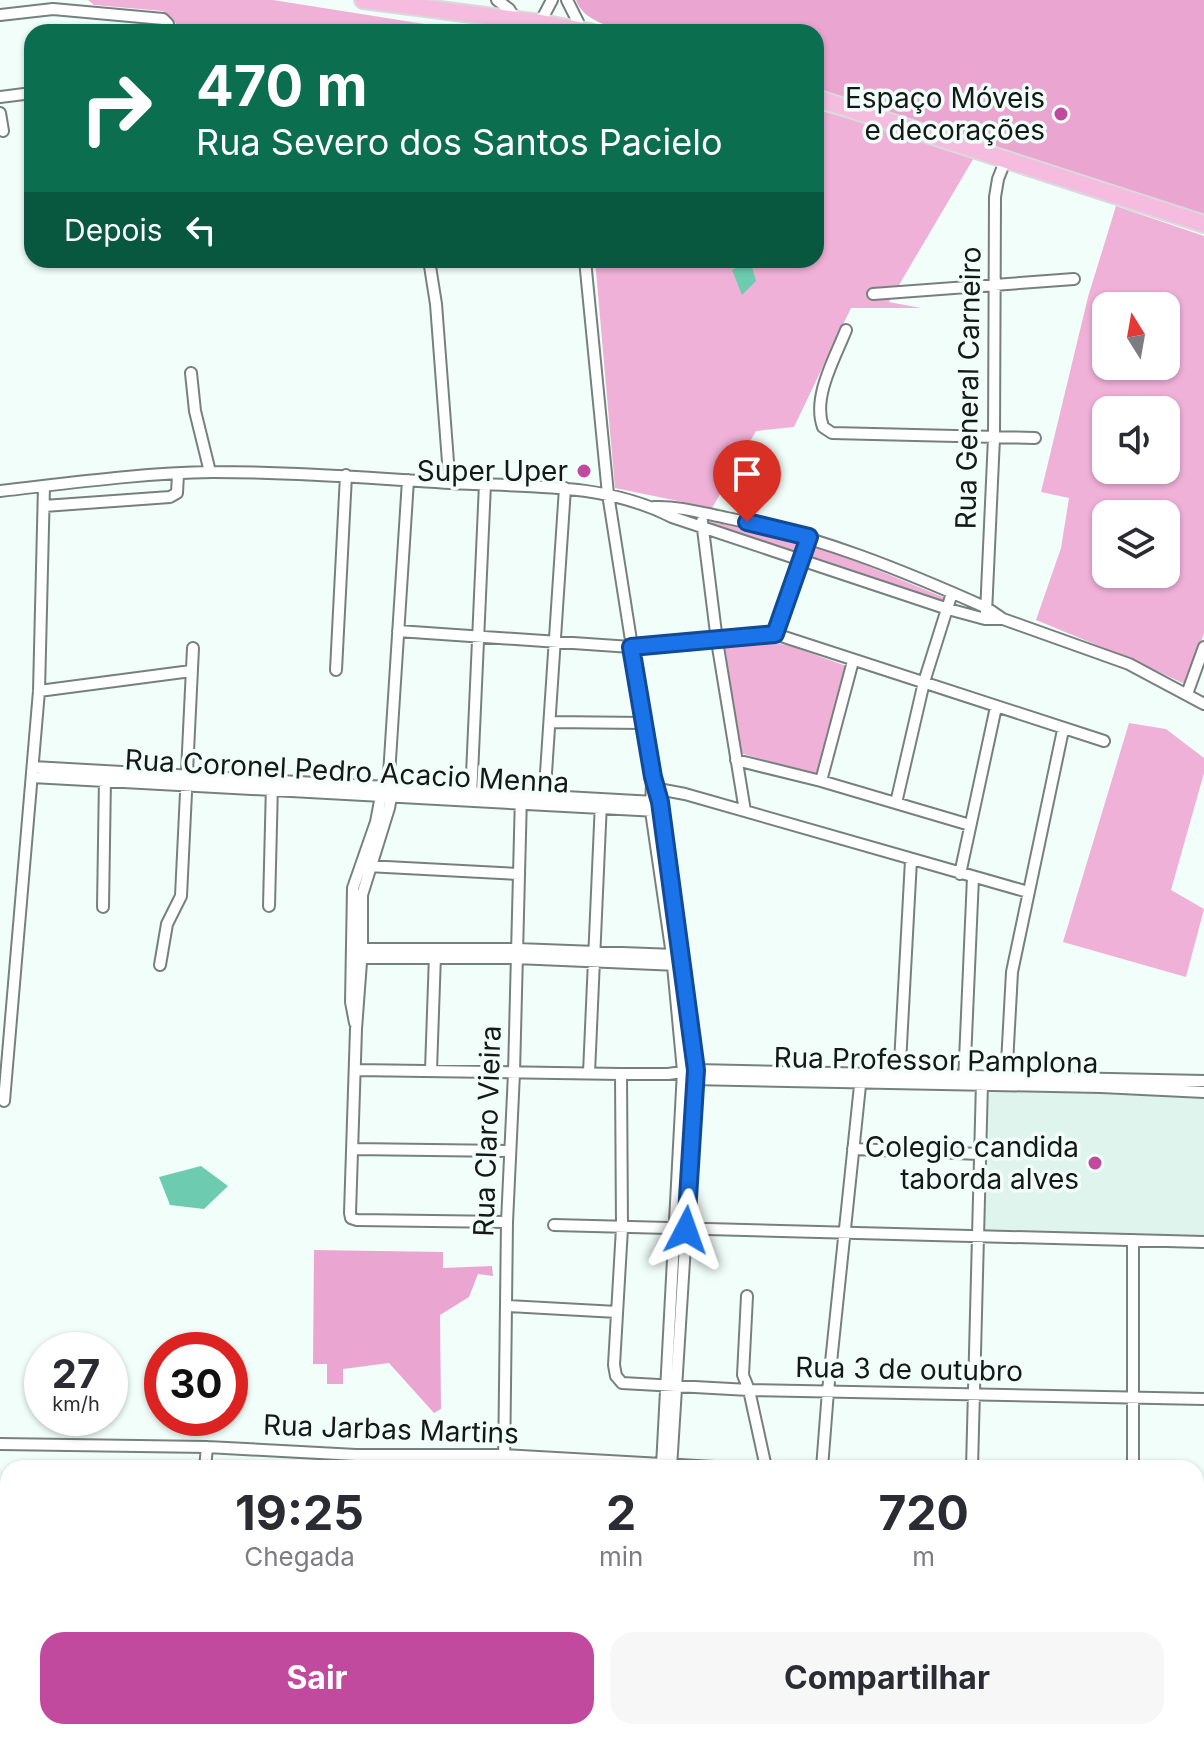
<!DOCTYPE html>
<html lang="pt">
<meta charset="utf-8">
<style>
body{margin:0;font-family:Inter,sans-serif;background:#f7f7f7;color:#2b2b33;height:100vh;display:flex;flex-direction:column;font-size:30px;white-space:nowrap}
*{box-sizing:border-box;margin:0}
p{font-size:26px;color:#7c7c81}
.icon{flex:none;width:44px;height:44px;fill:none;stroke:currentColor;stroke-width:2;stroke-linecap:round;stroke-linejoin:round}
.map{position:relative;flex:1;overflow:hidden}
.details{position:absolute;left:0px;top:1460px;width:1204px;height:280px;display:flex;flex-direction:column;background:#fff;border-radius:24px 24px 0 0;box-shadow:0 2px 6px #0004}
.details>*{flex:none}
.banner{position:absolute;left:24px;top:24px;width:800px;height:244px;border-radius:24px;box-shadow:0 2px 6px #0004;background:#0b6e4f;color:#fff;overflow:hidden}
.needle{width:52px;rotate:349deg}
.fabs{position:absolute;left:1092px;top:292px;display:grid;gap:16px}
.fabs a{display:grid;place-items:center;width:88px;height:88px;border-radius:16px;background:#fff;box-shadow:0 2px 6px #0004;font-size:40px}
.speed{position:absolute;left:24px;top:1332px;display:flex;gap:16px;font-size:40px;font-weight:700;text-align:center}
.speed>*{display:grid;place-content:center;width:104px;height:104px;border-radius:50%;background:#fff;box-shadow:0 2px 6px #0004;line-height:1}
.speed small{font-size:20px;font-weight:400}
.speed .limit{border:12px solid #d22;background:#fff;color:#111}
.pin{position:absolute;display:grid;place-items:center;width:68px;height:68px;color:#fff;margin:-82px -34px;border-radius:50% 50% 50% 0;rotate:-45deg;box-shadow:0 0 8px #0007}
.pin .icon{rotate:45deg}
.me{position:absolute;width:88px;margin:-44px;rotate:4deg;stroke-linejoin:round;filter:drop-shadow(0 0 6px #0008)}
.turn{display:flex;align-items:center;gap:28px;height:168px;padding:0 40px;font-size:36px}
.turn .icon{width:104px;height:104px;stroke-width:2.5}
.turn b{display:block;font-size:56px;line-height:68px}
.then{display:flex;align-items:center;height:76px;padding:0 40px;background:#0003;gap:16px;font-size:30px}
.eta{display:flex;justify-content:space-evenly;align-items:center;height:136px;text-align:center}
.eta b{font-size:48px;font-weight:700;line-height:56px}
.button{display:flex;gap:16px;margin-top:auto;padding:16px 40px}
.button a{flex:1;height:92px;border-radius:24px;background:#c24a9e;color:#fff;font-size:32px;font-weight:700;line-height:92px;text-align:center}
.button a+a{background:#f7f7f7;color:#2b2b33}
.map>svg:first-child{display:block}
</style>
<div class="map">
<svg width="1204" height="1740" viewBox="0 0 1204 1740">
<rect width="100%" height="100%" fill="#f1fef9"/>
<path fill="#dff4ed" d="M 988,1089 L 1204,1095 L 1204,1236 L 984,1232 Z"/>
<path fill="#f0b1d8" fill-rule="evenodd" d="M 88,0 L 273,0 L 475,32 L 273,32 L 208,25 L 203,32 L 177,32 L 176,23 L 163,11 L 94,5 Z
M 816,109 L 975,156 L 889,302 L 921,308 L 851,308 L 794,427 L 756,431 L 712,508 L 615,488 L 595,260 L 816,260 Z
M 1116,206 L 1204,236 L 1204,633 L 1187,685 L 1133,660 L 1036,620 L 1061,548 L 1069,498 L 1041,492 L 1088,297 ZM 1106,306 L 1166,306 L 1166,366 L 1106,366 ZM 1106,410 L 1166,410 L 1166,470 L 1106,470 ZM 1106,514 L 1166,514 L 1166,574 L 1106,574 Z
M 710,522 L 792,536 L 797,539 L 797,551 L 791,551 L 710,526 Z
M 817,545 L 943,597 L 945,600 L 943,603 L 812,559 L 808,552 L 812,546 Z
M 769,642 L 791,646 L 846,666 L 818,776 L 740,753 L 725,648 Z
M 1129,723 L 1166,729 L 1204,758 L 1204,773 L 1171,890 L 1204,909 L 1186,977 L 1063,942 Z"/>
<path fill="#eaa5d1" d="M 576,0 L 1204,0 L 1204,219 L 816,90 L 816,32 L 631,32 C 611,27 583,21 576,0 Z
M 314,1250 L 443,1252 L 443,1268 L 492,1266 L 493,1276 L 478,1274 L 469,1297 L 440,1315 L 441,1409 L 434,1413 L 389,1363 L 343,1369 L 343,1384 L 327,1384 L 327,1364 L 313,1364 Z"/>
<path fill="#6dccaf" d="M 750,260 L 756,281 L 742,295 L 732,270 Z
M 201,1166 L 228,1186 L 204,1209 L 170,1205 L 159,1177 Z"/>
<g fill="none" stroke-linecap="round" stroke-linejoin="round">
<g stroke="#76817d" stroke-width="14">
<path id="minor" d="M 497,0 L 509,9 L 516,20
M 567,0 L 578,22 L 577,32
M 0,15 L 53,9 L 163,19 L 168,24 L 170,32
M 542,32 L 542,19 L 552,0
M 0,97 L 32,93
M 0,113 L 3,131
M 429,260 L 436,304 L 448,462 L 452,483
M 585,260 L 608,494 L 644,723 L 660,802 L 696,1070 L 671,1468
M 873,294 L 1074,279
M 846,330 C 835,358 812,397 823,427 L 832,433 L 1035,438
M 191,373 L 195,411 L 210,472
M 0,491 C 70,483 142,473 213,472 C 292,472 371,478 451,483 C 525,487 604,482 672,517 L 948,609 L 985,619 L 1003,619
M 44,506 L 170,497 L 177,493 L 178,474
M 654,507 C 679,506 702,513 727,518 C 818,536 902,570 987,608 L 1003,619 L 1129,664 L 1204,704
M 702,521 L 717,641 L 745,811
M 986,613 L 994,438 L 995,197 L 998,179 L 1006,159
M 398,631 L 631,647 L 775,634 L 1104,741
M 775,634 L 809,537
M 336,670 L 346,475
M 39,691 L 191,671
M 1187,694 L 1204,647
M 550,722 L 644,723
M 736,760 L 821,781 L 970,825
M 33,767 L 654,802
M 389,775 L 393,786 L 389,808 L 362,895 L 362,949 L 356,1029 L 350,1213 L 351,1218 L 357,1220 L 507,1222
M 32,777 L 657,811
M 652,781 L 651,811 L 672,955 L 683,1071 L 662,1466
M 821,781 L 853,661
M 653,788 L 685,794 L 1028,892
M 471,797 L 485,484
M 544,803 L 565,488
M 896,803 L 924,682 L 952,593
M 367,866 L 519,874
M 960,874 L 996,707
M 269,906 L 272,784
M 103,907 L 105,778
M 359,949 L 517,949 L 675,955
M 358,958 L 516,958 L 678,965
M 160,965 L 167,924 L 181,896 L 193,648
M 355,1023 L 351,1002 L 353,888 L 376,822 L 383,785 L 389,775 L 408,480
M 356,1070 L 621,1074 L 668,1074 L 696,1070 L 1204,1081
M 431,1070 L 435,955
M 589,1073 L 601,802
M 621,1074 L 622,1228 L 614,1365 L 616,1376 L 622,1383 L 749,1390 L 1204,1399
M 690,1079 L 1101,1087 L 1204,1092
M 899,1082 L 911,860
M 1006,1082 L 1012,972 L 1063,730
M 964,1083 L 973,877
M 4,1101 L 39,691 L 44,486
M 352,1149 L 509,1151
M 853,1149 L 980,1154
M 554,1225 L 1204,1242
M 747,1296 L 743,1375 L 749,1390 L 765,1463 L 763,1468
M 507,1306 L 617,1312
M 0,1444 L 207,1447 L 356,1455 L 505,1455 L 732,1468
M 205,1468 L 207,1447
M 504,1468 L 507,1222 L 514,1073 L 521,795
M 822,1468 L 828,1391 L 861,1076
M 972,1468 L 982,1082
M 1133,1468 L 1133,1240
M 0,1542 L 8,1543
M 1196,1559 L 1204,1559
M 0,1618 L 8,1619
M 0,1690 L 8,1691
M 1196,1716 L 1204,1716
M 180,1740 L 181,1732
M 809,1740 L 809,1732
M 1128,1740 L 1128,1732"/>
</g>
<g stroke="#d9dada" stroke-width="20">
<path id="trunk" d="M 363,0 L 541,23 L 590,32
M 816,98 L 1204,224"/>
</g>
<use href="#minor" stroke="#fff" stroke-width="10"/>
<use href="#trunk" stroke="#f6bce0" stroke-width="16"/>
</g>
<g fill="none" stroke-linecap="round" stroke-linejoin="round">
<g stroke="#114b97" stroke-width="20">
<path id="route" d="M 686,1230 L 696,1070 L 660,802 L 653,777 L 631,647 L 775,634 L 809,537 L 747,522"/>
</g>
<use href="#route" stroke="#1a73e8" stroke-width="14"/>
</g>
<g fill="#c24a9e" stroke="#f1fef9" stroke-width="3">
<circle cx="1061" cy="114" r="8"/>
<circle cx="584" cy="471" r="8"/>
<circle cx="1095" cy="1163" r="8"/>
</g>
<g text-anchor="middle" stroke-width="7" stroke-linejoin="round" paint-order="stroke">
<g font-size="28" fill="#141816" stroke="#f1fef9" text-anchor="end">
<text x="1045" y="108">Espaço Móveis<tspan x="1045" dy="32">e decorações</tspan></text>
<text x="568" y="481">Super Uper</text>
<text x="1079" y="1157">Colegio candida<tspan x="1079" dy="32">taborda alves</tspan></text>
</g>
<g font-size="28" fill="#141816" stroke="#f1fef9">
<text transform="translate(968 388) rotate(-89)" y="10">Rua General Carneiro</text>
<text transform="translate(347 771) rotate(3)" y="10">Rua Coronel Pedro Acacio Menna</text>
<text transform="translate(936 1060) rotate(1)" y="10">Rua Professor Pamplona</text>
<text transform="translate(487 1131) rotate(-88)" y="10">Rua Claro Vieira</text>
<text transform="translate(909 1369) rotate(1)" y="10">Rua 3 de outubro</text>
<text transform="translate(391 1429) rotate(2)" y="10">Rua Jarbas Martins</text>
</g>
</g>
</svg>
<div class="fabs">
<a><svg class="needle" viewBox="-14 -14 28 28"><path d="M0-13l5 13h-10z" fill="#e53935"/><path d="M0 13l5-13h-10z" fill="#7c7c81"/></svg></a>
<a><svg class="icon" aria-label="sound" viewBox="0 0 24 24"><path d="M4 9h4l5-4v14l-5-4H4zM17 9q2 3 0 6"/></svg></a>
<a><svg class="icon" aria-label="layers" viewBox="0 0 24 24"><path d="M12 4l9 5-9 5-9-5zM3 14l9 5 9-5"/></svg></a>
</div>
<div class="speed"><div>27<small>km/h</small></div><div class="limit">30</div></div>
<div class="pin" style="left:747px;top:522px;background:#d93025"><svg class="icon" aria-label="arrive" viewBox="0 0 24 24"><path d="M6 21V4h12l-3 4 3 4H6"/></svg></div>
<svg class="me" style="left:686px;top:1230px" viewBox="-20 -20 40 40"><path d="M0-17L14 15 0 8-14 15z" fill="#1a73e8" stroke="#fff" stroke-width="4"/></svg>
<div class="banner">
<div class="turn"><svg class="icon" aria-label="right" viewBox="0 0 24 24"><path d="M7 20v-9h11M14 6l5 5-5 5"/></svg><div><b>470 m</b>Rua Severo dos Santos Pacielo</div></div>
<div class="then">Depois<svg class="icon" aria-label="left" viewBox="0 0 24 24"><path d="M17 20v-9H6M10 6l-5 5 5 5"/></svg></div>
</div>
<section class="details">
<div class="eta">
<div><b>19:25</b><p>Chegada</p></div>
<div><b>2</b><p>min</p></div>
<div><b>720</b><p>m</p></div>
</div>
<div class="button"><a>Sair</a><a>Compartilhar</a></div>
</section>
</div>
